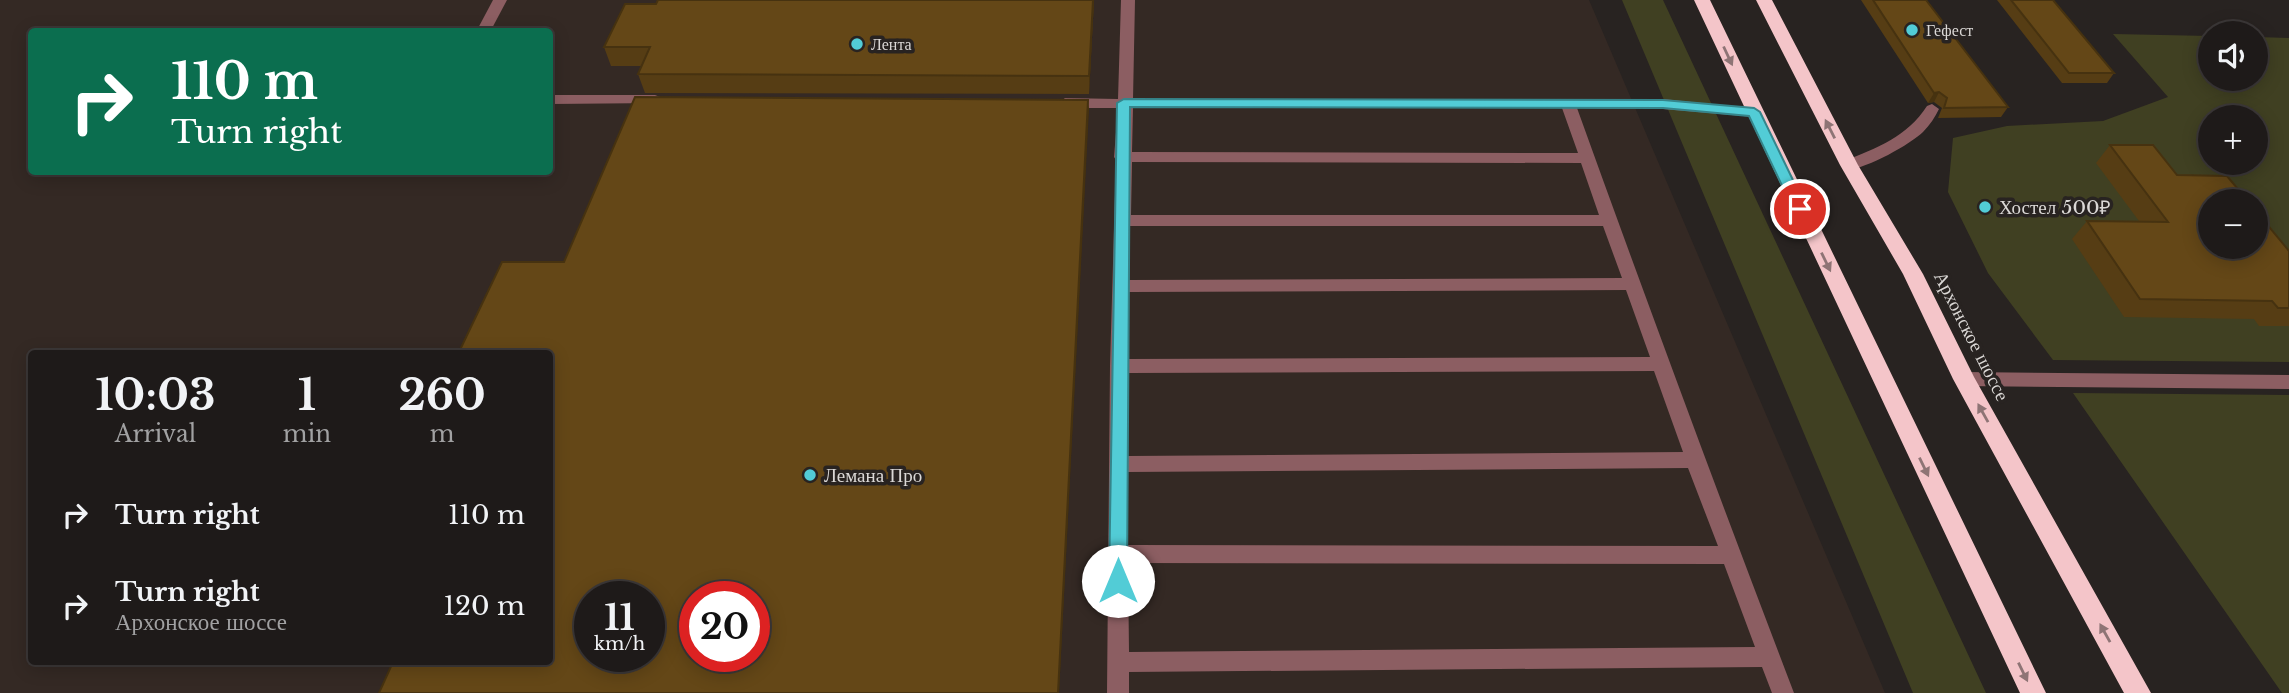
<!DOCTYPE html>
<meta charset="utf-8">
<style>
body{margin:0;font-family:"Libre Baskerville",serif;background:#2b2726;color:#f1f3f6;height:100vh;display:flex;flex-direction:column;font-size:26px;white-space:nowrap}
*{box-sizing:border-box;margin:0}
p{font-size:23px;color:#a1a1a2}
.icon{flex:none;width:38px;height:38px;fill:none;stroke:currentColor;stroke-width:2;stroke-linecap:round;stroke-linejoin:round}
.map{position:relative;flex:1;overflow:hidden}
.panel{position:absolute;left:28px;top:350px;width:525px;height:315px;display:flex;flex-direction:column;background:#1e1a19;border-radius:7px;box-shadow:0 4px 18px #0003,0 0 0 2px #3c3838}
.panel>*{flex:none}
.banner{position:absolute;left:28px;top:28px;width:525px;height:147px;border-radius:7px;box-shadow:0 4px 18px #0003,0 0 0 2px #3c3838;background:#0b6e4f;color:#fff;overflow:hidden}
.tools{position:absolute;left:2198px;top:21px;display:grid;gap:14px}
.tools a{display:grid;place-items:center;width:70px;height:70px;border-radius:50%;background:#1e1a19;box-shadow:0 4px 18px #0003,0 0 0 2px #3c3838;font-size:35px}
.speed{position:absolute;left:574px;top:581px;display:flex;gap:14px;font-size:35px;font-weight:700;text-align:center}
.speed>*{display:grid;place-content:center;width:91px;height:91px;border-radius:50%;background:#1e1a19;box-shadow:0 4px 18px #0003,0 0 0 2px #3c3838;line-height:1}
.speed small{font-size:18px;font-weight:400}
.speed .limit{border:10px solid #d22;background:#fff;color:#111}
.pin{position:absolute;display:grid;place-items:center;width:60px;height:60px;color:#fff;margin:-30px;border:4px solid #fff;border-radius:50%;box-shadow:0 2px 7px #0007}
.me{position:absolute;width:77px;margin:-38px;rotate:0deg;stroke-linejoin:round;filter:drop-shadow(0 0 5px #0008)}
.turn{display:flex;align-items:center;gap:24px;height:147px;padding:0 28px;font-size:32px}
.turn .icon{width:91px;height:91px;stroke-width:2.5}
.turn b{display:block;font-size:49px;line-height:60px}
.eta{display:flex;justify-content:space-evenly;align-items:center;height:119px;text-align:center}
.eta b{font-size:42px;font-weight:700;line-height:49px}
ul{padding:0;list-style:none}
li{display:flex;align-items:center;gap:21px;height:91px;padding:0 28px}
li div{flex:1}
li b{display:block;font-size:26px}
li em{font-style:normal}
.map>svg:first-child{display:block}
</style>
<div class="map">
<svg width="2289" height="693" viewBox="0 0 2289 693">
<rect width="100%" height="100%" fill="#282321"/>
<path fill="#342924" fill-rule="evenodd" d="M 0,0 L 1589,0 L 1885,693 L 0,693 ZM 32,32 L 550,32 L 550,172 L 32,172 ZM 32,354 L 550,354 L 550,662 L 32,662 ZM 590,597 L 649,597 L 649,656 L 590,656 ZM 695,597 L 754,597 L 754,656 L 695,656 Z"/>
<path fill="#404022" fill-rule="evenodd" d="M 1622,0 L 1663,0 L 1986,693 L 1913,693 Z
M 2113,34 L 2210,36 L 2210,79 L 2256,79 L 2256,37 L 2289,38 L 2289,362 L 2053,360 L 1988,273 L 1948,192 L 1953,138 L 2007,126 L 2103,121 L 2168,97 ZM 2210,117 L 2256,117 L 2256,163 L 2210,163 ZM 2210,201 L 2256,201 L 2256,247 L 2210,247 Z
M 2073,393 L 2289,395 L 2289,693 L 2282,693 Z"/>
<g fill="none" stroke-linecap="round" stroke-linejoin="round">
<path fill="#8c5e62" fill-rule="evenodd" d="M 493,0 L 507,0 L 490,32 L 476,32 Z
M 1121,0 L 1135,0 L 1133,99 L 1663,99 L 1759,109 L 1761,112 L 1754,117 L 1663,109 L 1577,108 C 1648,305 1719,497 1794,693 L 1772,693 L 1762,667 L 1129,672 L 1129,693 L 1107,693 L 1110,366 L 1116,160 L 1114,157 L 1118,108 L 1065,108 L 1058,103 L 1065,98 L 1118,99 ZM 1133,108 L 1562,108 L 1578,153 L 1132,152 ZM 1132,162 L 1581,163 L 1599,215 L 1131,215 ZM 1130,226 L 1603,226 L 1622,278 L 1129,280 ZM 1626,290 L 1650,357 L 1128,359 L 1129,292 ZM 1654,371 L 1683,452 L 1128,456 L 1128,373 ZM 1688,468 L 1718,546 L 1128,545 L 1128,472 ZM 1128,563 L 1724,564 L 1755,647 L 1129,652 Z
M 655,95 L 660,97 L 662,100 L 660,103 L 550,104 L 550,95 Z
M 1932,104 L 1939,109 C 1935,117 1930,125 1923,132 C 1911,144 1860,173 1844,169 L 1841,165 L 1844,161 C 1877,148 1907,137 1927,106 Z
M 1964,372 L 2289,375 L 2289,389 L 1964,386 L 1958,384 L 1955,379 L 1958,374 Z"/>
<path fill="#f4c5c9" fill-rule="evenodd" d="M 1694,0 L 1710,0 L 2046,693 L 2020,693 Z
M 1756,0 L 1772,0 L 1858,165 L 1923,274 L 1974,377 L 2151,693 L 2124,693 L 1953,379 L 1903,274 L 1840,165 Z"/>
</g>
<path fill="#563d14" d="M 658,0 L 1094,0 L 1089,94 L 645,93 L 638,74 L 642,66 L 611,66 L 604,47 L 656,4 Z
M 1861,0 L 1926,0 L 2008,107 L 2001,117 L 1938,118 L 1942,108 L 1934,102 L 1928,103 Z
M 1997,0 L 2053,0 L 2114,73 L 2107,83 L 2062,83 Z
M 2110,145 L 2177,175 L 2289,251 L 2289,326 L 2259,326 L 2254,319 L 2124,317 L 2072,239 L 2087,221 L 2139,221 L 2096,163 Z"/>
<path fill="#463210" d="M 1093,0 L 1094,0 L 1089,94 L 1089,76 Z
M 1939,92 L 1934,102 L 1928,103 L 1934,93 Z
M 1088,100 L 1089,109 L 1059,693 L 1058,693 Z"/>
<path fill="#644717" stroke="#463210" stroke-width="2" fill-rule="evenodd" d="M 658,0 L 1093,0 L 1089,76 L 638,74 L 650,47 L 604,47 L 625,4 L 656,4 Z
M 1873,0 L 1926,0 L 2008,107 L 1944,108 L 1947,98 L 1939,92 L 1934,93 Z
M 2011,0 L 2053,0 L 2114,73 L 2069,73 Z
M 635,97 L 1088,100 L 1058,693 L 379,693 L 393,662 L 550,662 L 550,354 L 458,354 L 502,262 L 564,262 ZM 590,597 L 649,597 L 649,656 L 590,656 ZM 695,597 L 754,597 L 754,656 L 695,656 Z
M 2110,145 L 2153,145 L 2177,175 L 2227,176 L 2248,201 L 2210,201 L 2210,247 L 2256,247 L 2256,211 L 2289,251 L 2289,308 L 2278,308 L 2272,301 L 2140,299 L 2087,221 L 2168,222 Z"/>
<defs><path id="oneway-solid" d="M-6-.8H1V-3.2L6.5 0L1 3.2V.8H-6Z" transform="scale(1.75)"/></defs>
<g fill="#8e7475">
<use href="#oneway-solid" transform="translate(1728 56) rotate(65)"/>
<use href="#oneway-solid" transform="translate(1830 129) rotate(-117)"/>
<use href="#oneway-solid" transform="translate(1826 262) rotate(64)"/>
<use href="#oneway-solid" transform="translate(1983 413) rotate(-119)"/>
<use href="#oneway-solid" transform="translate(1924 467) rotate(64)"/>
<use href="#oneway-solid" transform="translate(2105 633) rotate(-119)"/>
<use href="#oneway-solid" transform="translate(2023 672) rotate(64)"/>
</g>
<path fill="#52ccd6" stroke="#35858b" stroke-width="2" d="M 1124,99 L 1663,100 L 1754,108 L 1760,112 L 1807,209 L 1805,213 L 1795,213 L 1749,116 L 1663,108 L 1130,107 L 1127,581 L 1125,587 L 1118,589 L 1112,587 L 1109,581 L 1117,103 Z"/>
<g fill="#52ccd6" stroke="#282321" stroke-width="2.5">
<circle cx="1912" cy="30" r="7"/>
<circle cx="857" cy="44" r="7"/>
<circle cx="1985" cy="207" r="7"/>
<circle cx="810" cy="475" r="7"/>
</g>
<g text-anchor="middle" stroke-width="7" stroke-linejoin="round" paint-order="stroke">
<g font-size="16" fill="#dbd8d6" stroke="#282321" text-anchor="start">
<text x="1926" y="36">Гефест</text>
<text x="871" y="50">Лента</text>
</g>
<g font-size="19" fill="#dbd8d6" stroke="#282321" text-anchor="start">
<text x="1999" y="214">Хостел 500₽</text>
<text x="824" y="482">Лемана Про</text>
</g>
<g font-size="19" fill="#dbd8d6" stroke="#282321">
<text transform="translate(1972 336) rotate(63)" y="7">Архонское шоссе</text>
</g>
</g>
</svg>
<div class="tools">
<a><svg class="icon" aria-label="sound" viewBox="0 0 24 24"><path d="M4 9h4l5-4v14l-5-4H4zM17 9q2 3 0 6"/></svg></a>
<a>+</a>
<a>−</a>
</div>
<div class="speed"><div>11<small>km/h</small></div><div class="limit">20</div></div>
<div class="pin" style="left:1800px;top:209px;background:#d93025"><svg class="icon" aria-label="arrive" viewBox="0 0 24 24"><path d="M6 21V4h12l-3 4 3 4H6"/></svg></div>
<svg class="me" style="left:1118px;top:581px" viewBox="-20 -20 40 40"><circle r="19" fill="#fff"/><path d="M0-13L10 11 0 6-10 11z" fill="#52ccd6"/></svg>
<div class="banner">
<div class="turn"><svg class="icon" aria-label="right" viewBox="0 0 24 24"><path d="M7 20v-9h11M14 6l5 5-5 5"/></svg><div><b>110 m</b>Turn right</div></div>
</div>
<section class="panel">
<div class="eta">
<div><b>10:03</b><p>Arrival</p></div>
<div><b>1</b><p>min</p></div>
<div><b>260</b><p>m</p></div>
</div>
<ul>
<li><svg class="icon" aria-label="right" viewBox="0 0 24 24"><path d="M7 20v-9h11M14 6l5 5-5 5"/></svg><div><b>Turn right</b></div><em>110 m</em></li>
<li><svg class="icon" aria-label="right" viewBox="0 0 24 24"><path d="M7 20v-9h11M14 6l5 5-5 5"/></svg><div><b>Turn right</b><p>Архонское шоссе</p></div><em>120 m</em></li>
</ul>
</section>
</div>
